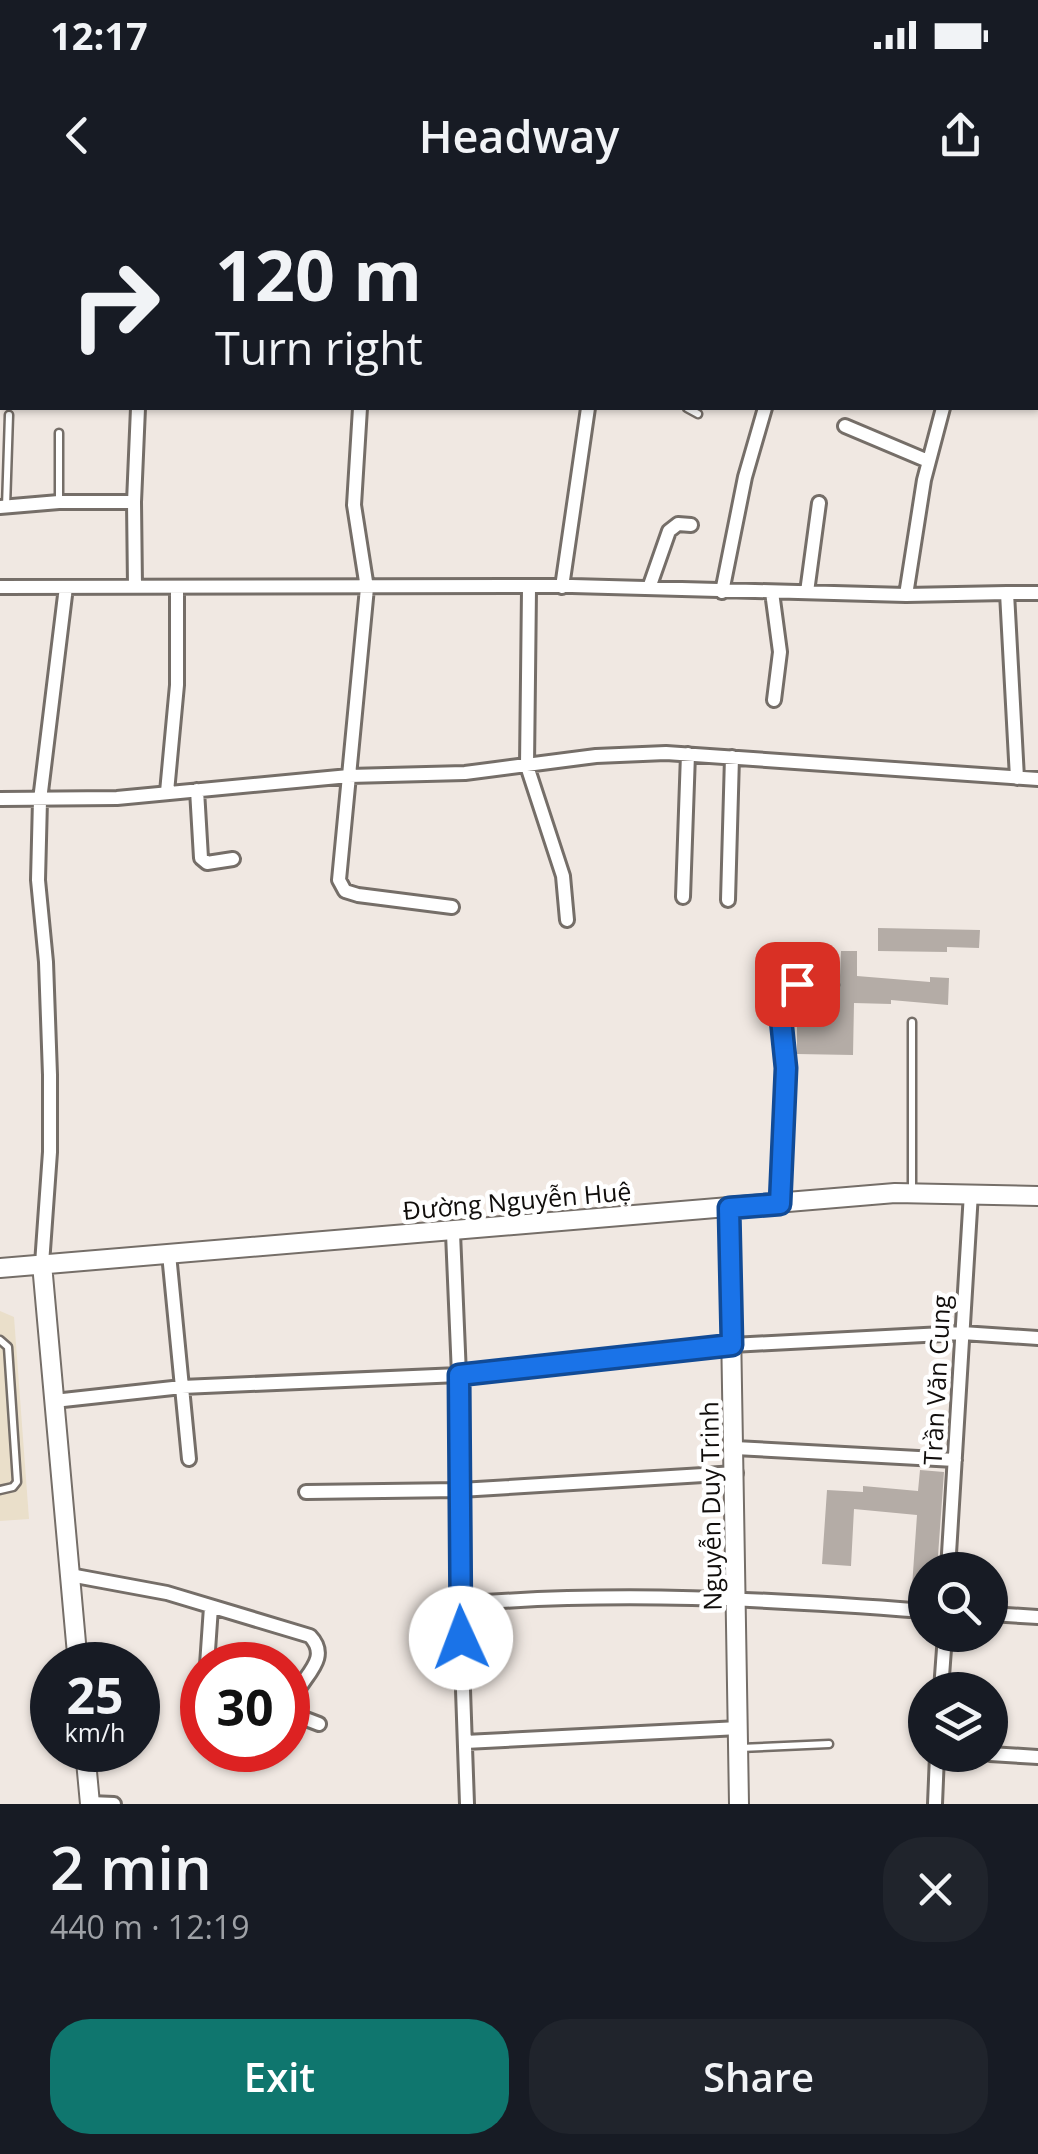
<!DOCTYPE html>
<meta charset="utf-8">
<style>
body{margin:0;font-family:"Open Sans",sans-serif;background:#20242c;color:#f1f3f6;height:100vh;display:flex;flex-direction:column;font-size:38px;white-space:nowrap}
*{box-sizing:border-box;margin:0}
p{font-size:32px;color:#9ea1a6}
.icon{flex:none;width:55px;height:55px;fill:none;stroke:currentColor;stroke-width:2;stroke-linecap:round;stroke-linejoin:round}
.map{position:relative;height:1604px;overflow:hidden}
.side{display:flex;flex-direction:column;background:#171b24;flex:1}
.side>*{flex:none}
.banner{position:absolute;left:0px;top:0px;width:1040px;height:210px;box-shadow:0 2px 8px #0004;background:#171b24;color:#f1f3f6;overflow:hidden}
.controls{position:absolute;left:908px;top:1352px;display:grid;gap:20px}
.controls a{display:grid;place-items:center;width:100px;height:100px;border-radius:50%;background:#171b24;box-shadow:0 2px 8px #0004;font-size:50px}
.speed{position:absolute;left:30px;top:1442px;display:flex;gap:20px;font-size:50px;font-weight:700;text-align:center}
.speed>*{display:grid;place-content:center;width:130px;height:130px;border-radius:50%;background:#171b24;box-shadow:0 2px 8px #0004;line-height:1}
.speed small{font-size:25px;font-weight:400}
.speed .limit{border:15px solid #d22;background:#fff;color:#111}
.pin{position:absolute;display:grid;place-items:center;width:85px;height:85px;color:#fff;margin:-42px;border-radius:20px;box-shadow:0 5px 15px #0006}
.me{position:absolute;width:110px;margin:-55px;rotate:358deg;stroke-linejoin:round;filter:drop-shadow(0 0 8px #0008)}
.turn{display:flex;align-items:center;gap:35px;height:210px;padding:0 50px;font-size:45px}
.turn .icon{width:130px;height:130px;stroke-width:2.5}
.turn b{display:block;font-size:70px;line-height:85px}
.round{display:grid;place-items:center;flex:none;width:105px;height:105px;border-radius:40px;background:#20242c}
.headline{display:flex;align-items:center;justify-content:space-between;height:170px;padding:0 50px}
h1{font-size:60px;font-weight:600;line-height:75px}
.cta{display:flex;gap:20px;margin-top:auto;padding:20px 50px}
.cta a{flex:1;height:115px;border-radius:40px;background:#0f766e;color:#fff;font-size:40px;font-weight:600;line-height:115px;text-align:center}
.cta a+a{background:#20242c;color:#f1f3f6}
.status{display:flex;justify-content:space-between;align-items:center;height:70px;padding:0 50px;background:#171b24;direction:ltr}
.status svg{height:28px;fill:currentColor}
header{display:flex;justify-content:space-between;align-items:center;height:130px;padding:0 50px;background:#171b24;font-size:45px;font-weight:600}
.map>svg:first-child{display:block}
</style>
<div class="status"><b>12:17</b><svg viewBox="0 0 49 12"><path d="M0 12V9h3v3zM5 12V6h3v6zM10 12V3h3v9zM15 12V0h3v12zM26 1h20v11H26zM47 4h2v5h-2z"/></svg></div>
<header><svg class="icon" aria-label="back" viewBox="0 0 24 24"><path d="M15 5l-7 7 7 7"/></svg>Headway<svg class="icon" aria-label="share" viewBox="0 0 24 24"><path d="M12 15V3M7 8l5-5 5 5M5 13v7h14v-7"/></svg></header>
<div class="map">
<svg width="1038" height="1604" viewBox="0 0 1038 1604">
<rect width="100%" height="100%" fill="#f0e8e2"/>
<path fill="#eadfca" d="M 0,1111 L 14,1117 L 29,1319 L 0,1321 Z"/>
<path fill="#b4aca6" d="M 878,728 L 980,730 L 979,748 L 947,747 L 947,752 L 878,751 Z
M 841,751 L 857,751 L 857,776 L 930,782 L 930,777 L 949,778 L 948,805 L 891,800 L 891,804 L 854,803 L 853,855 L 797,854 L 797,801 L 839,802 Z
M 920,1270 L 944,1272 L 937,1370 L 925,1370 L 925,1388 L 912,1387 L 917,1315 L 854,1309 L 851,1366 L 822,1364 L 827,1290 L 863,1292 L 863,1286 L 918,1291 Z"/>
<g fill="none" stroke-linecap="round" stroke-linejoin="round">
<g stroke="#756e68" stroke-width="11">
<path id="lane" d="M 687,208 L 698,214
M 59,233 L 59,302
M 6,307 L 9,215
M 912,992 L 912,822
M 780,1002 C 782,957 790,907 786,862 C 785,842 771,812 784,793 C 793,778 820,784 835,785
M 0,1140 L 8,1147 L 17,1282 L 13,1287 L 0,1290
M 740,1548 L 829,1544"/>
</g>
<g stroke="#756e68" stroke-width="18">
<path id="street" d="M 350,0 L 350,2
M 105,2 L 105,0
M 467,2 L 467,0
M 533,2 L 533,1
M 609,2 L 609,0
M 993,2 L 994,0
M 0,74 L 2,74
M 1038,178 L 1038,179
M 360,208 L 354,305 L 367,388 L 339,680 L 345,691 L 358,695 L 452,707
M 845,226 L 928,261
M 0,307 L 59,302 L 134,302
M 135,386 L 134,302 L 138,208
M 0,387 L 572,386 L 906,395 L 1007,393 L 1017,578
M 562,387 L 588,208
M 649,388 L 669,331 L 678,324 L 691,325
M 529,389 L 527,566 L 563,676 L 567,720
M 722,392 L 745,277 L 765,208
M 772,392 L 780,452 L 774,500
M 807,392 L 819,303
M 1007,393 L 1038,393
M 906,395 L 924,280 L 943,208
M 197,590 L 201,658 L 207,663 L 233,659
M 167,592 L 177,485 L 177,387
M 0,599 L 117,598 L 349,576 L 465,573 L 596,556 L 666,553 L 1038,579
M 683,697 L 688,554
M 728,700 L 732,557
M 453,1033 L 459,1175 L 460,1404 L 467,1604
M 169,1054 L 189,1259
M 42,1064 L 50,952 L 50,875 L 46,762 L 38,680 L 40,600 L 66,387
M 54,1201 L 182,1187 L 459,1175 L 732,1145 L 962,1133 L 1038,1138
M 735,1248 L 955,1260
M 306,1292 L 460,1290 L 736,1273
M 948,1370 L 971,993
M 70,1375 L 167,1393 L 310,1436 C 333,1460 299,1478 293,1501 L 298,1516 L 319,1524
M 460,1404 C 615,1391 770,1399 925,1411
M 990,1414 L 1038,1417
M 207,1465 L 211,1407
M 941,1490 L 945,1435
M 465,1542 L 739,1528
M 990,1554 L 1038,1557
M 90,1603 L 114,1604
M 935,1604 L 937,1555"/>
</g>
<g stroke="#756e68" stroke-width="22">
<path id="secondary" d="M 729,1008 L 739,1604
M 42,1064 L 78,1465
M 0,1068 L 895,993 L 1038,996
M 85,1550 L 90,1604"/>
</g>
<use href="#lane" stroke="#fff" stroke-width="6"/>
<use href="#street" stroke="#fff" stroke-width="12"/>
<use href="#secondary" stroke="#fff" stroke-width="18"/>
</g>
<g fill="none" stroke-linecap="round" stroke-linejoin="round">
<g stroke="#114b97" stroke-width="25">
<path id="route" d="M 461,1438 L 459,1175 L 732,1145 L 729,1008 L 780,1004 L 786,868 L 780,809 L 785,790 L 797,784"/>
</g>
<use href="#route" stroke="#1a73e8" stroke-width="18"/>
</g>
<g text-anchor="middle" stroke-width="9" stroke-linejoin="round" paint-order="stroke">
<g font-size="25" fill="#110e0c" stroke="#fff">
<text transform="translate(517 1001) rotate(-5)" y="9">Đường Nguyễn Huệ</text>
<text transform="translate(937 1180) rotate(-87)" y="9">Trần Văn Cung</text>
<text transform="translate(711 1306) rotate(-91)" y="9">Nguyễn Duy Trinh</text>
</g>
</g>
</svg>
<div class="controls">
<a><svg class="icon" aria-label="search" viewBox="0 0 24 24"><circle cx="10" cy="10" r="6"/><path d="M15 15l6 6"/></svg></a>
<a><svg class="icon" aria-label="layers" viewBox="0 0 24 24"><path d="M12 4l9 5-9 5-9-5zM3 14l9 5 9-5"/></svg></a>
</div>
<div class="speed"><div>25<small>km/h</small></div><div class="limit">30</div></div>
<div class="pin" style="left:797px;top:784px;background:#d93025"><svg class="icon" aria-label="arrive" viewBox="0 0 24 24"><path d="M6 21V4h12l-3 4 3 4H6"/></svg></div>
<svg class="me" style="left:461px;top:1438px" viewBox="-20 -20 40 40"><circle r="19" fill="#fff"/><path d="M0-13L10 11 0 6-10 11z" fill="#1a73e8"/></svg>
<div class="banner">
<div class="turn"><svg class="icon" aria-label="right" viewBox="0 0 24 24"><path d="M7 20v-9h11M14 6l5 5-5 5"/></svg><div><b>120 m</b>Turn right</div></div>
</div>
</div>
<section class="side">
<div class="headline"><div><h1>2 min</h1><p>440 m · 12:19</p></div><a class="round"><svg class="icon" aria-label="close" viewBox="0 0 24 24"><path d="M6 6l12 12M18 6L6 18"/></svg></a></div>
<div class="cta"><a>Exit</a><a>Share</a></div>
</section>
